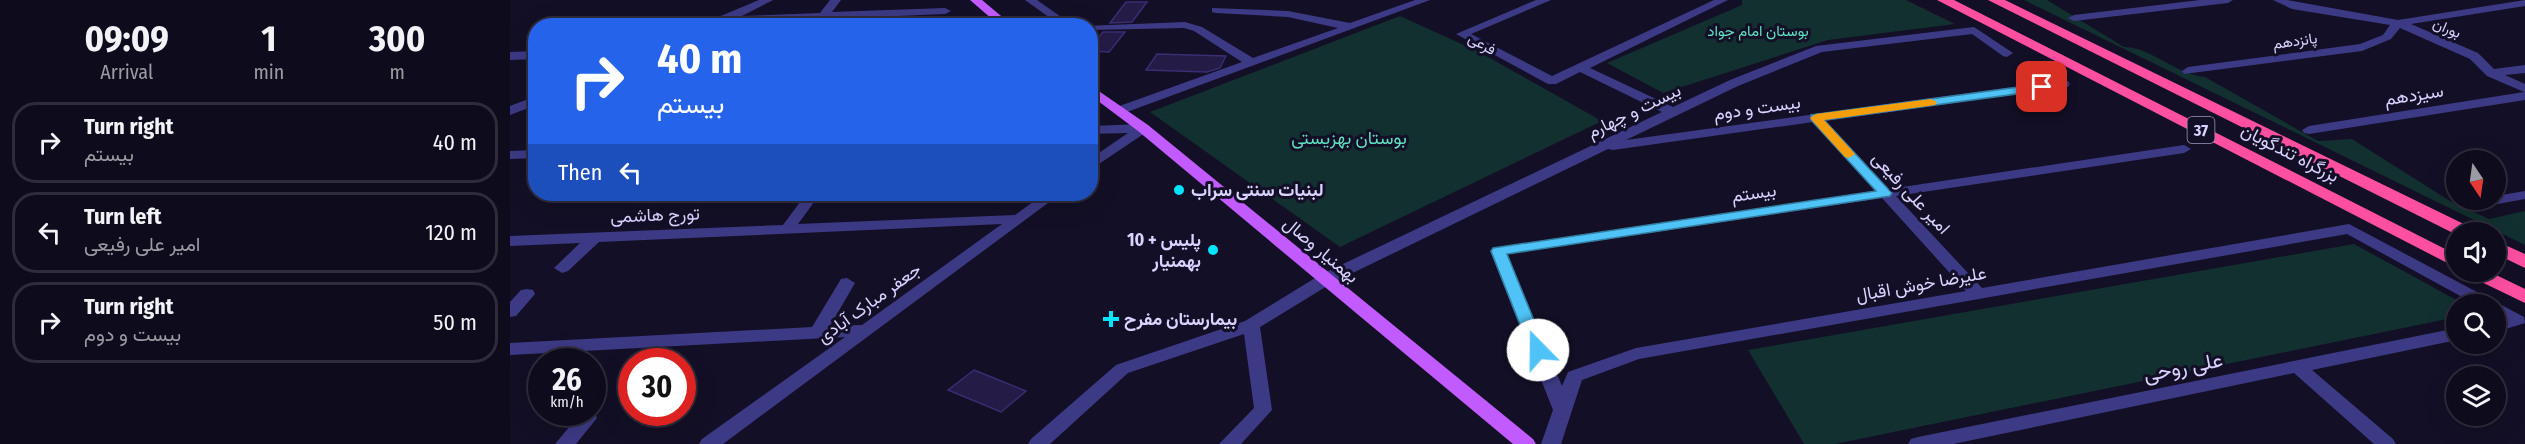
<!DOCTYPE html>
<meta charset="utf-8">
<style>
body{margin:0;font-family:"Fira Sans Condensed",Vazirmatn,sans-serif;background:#1c1929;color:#f1f3f6;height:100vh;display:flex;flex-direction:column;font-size:22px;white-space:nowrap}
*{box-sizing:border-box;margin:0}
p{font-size:20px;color:#9b9ba3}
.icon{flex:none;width:33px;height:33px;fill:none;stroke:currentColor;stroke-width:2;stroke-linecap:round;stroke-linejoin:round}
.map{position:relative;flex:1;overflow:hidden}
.sheet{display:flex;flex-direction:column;background:#0e0b1c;width:510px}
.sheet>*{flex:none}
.guide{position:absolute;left:18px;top:18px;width:570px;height:183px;border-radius:24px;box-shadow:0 6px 24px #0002,0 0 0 2px #2e2b3b;background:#2563eb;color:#fff;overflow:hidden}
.needle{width:39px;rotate:167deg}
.controls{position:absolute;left:1936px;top:150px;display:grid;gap:12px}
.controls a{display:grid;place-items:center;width:60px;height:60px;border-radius:50%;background:#0e0b1c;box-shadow:0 6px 24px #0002,0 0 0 2px #2e2b3b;font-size:30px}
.speed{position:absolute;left:18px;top:348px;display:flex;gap:12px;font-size:30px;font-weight:700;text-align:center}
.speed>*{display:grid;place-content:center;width:78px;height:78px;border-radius:50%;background:#0e0b1c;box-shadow:0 6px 24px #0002,0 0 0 2px #2e2b3b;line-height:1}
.speed small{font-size:15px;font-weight:400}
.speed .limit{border:9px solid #d22;background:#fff;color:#111}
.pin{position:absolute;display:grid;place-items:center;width:51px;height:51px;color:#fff;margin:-26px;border-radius:12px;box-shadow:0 3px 9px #0006}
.me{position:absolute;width:66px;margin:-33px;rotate:338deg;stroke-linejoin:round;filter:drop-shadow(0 0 4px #0008)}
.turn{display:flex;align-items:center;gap:21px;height:126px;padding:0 30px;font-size:27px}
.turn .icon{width:78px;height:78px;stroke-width:2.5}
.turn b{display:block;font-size:42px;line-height:51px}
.then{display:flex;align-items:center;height:57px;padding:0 30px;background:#0003;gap:12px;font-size:22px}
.eta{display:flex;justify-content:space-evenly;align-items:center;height:102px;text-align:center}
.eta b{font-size:36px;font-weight:700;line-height:42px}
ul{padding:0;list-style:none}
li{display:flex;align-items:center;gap:18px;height:81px;margin:0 12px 9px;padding:0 18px;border:3px solid #2e2b3b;border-radius:24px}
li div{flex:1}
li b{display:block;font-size:22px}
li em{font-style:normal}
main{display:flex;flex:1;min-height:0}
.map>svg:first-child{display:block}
</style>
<main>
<section class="sheet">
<div class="eta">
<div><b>09:09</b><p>Arrival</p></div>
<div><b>1</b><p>min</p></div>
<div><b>300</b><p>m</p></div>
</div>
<ul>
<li><svg class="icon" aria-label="right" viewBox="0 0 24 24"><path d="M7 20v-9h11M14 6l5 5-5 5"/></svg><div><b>Turn right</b><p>بیستم</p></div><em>40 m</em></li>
<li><svg class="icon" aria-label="left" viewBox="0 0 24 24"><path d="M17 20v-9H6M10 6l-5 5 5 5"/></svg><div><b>Turn left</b><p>امیر علی رفیعی</p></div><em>120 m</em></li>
<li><svg class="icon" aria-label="right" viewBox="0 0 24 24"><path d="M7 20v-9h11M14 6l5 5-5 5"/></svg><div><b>Turn right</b><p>بیست و دوم</p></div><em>50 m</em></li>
</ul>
</section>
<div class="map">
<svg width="2015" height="444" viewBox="0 0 2015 444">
<rect width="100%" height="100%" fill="#130f26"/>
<path fill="#12302f" d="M 1232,0 L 1396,0 L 1445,24 L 1318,40 L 1153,93 L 1097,63 L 1232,5 Z
M 1514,0 L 1537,0 L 1614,47 C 1641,47 1665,74 1695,77 L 1808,141 L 1842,139 L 1940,201 L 1979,219 L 2015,211 L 2015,245 Z
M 890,16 L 969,52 L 1092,121 L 830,247 L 640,112 Z
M 1844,244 L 1954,304 L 1947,304 L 1947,317 L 1325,444 L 1294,444 L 1238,350 Z"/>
<path fill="#241b47" stroke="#3b2d73" stroke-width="1.5" d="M 616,2 L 637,2 L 622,22 L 600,23 Z
M 593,32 L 615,32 L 599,52 L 580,51 L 580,47 Z
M 647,54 L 716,56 L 710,68 L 697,72 L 636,70 Z
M 464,370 L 516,391 L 491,412 L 438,390 Z"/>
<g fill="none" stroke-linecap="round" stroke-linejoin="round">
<path fill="#3d3a85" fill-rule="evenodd" d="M 249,0 L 263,0 L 232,16 L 310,13 L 320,0 L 331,0 L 322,12 L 435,8 L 441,11 L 435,14 L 316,19 L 309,24 L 305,23 L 304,20 L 194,26 L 206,18 Z
M 515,0 L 527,0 L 564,26 L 551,26 Z
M 905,0 L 920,0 L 609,115 L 603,111 L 604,108 L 732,62 L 684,31 L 674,28 L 580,30 L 580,26 L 575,26 L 675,22 L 692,27 L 743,58 L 828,28 L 778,17 L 706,13 L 702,12 L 702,8 L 778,11 L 840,23 Z
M 1026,0 L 1041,0 L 961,34 L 1042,76 L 1204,0 L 1218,0 L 1080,68 L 1163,107 L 1220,80 L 1306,46 L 1464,27 L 1503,53 L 1497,57 L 1493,56 L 1462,34 L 1312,52 L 1228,86 L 1116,140 L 1554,80 L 1558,81 L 1560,84 L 1558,87 L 1316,121 L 1379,189 L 1674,145 L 1681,149 L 1674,153 L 1386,196 L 1472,288 L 1839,224 L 2014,317 L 2015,323 L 1986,332 L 1986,320 L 1992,319 L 1986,316 L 1986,304 L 1965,304 L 1837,234 L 1129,359 L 1072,380 L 1051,444 L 1031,444 L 1043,410 L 980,251 L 983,248 L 1365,191 L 1303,122 L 1103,150 L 1098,149 L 822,283 L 750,327 L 762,410 L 731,444 L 709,444 L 744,408 L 734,334 L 618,373 L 540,444 L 518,444 L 521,439 L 606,365 L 735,321 L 810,275 L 1152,112 L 1070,72 L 1046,84 L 1038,84 L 946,34 ZM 1372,198 L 1456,291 L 1126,348 L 1058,372 L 1052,386 L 997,254 Z
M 1690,0 L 1723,0 L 1718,3 L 1564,21 L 1558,18 L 1564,15 Z
M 1763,0 L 1777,0 L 1888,20 L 2015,0 L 2015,6 L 1901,24 L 1968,53 L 1984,69 L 2015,65 L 2015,73 L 1995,75 L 2015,84 L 2015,100 L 1799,134 L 1794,133 L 1792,130 L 1799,126 L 2014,92 L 1977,76 L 1960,59 L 1890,28 L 1881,39 L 1852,51 L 1674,74 L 1672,71 L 1678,67 L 1850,44 L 1873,35 L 1880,25 L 1782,9 Z
M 26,51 L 26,59 L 0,60 L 0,52 Z
M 26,96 L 26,105 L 0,115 L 0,106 Z
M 633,124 L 638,125 L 640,128 L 638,131 L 580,170 L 580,159 L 618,133 L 580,134 L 580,126 Z
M 26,150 L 26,158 L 0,159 L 0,151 Z
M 2015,191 L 2015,199 L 1954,210 L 1947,206 L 1949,203 L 1966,200 L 1986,200 L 1986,196 Z
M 296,194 L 310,194 L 288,224 L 505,215 L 534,194 L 550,194 L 213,444 L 189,444 L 192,439 L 335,337 L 0,355 L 0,343 L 302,327 L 331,279 L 337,278 L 345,283 L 320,326 L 352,325 L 492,224 L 89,242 L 58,271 L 52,273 L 44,268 L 70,243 L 0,246 L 0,236 L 273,225 Z
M 17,289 L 23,290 L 25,294 L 6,316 L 0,317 L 0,302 L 11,290 Z
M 1947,328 L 1947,340 L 1802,370 L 1883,439 L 1886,444 L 1864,444 L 1784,373 L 1443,444 L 1398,444 L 1401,439 L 1408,437 Z
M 71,413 L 85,413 L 87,418 L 66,444 L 45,444 Z"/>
<path fill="#c25bff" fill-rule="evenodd" d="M 460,0 L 472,0 L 503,26 L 490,26 Z
M 580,85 L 638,125 L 1023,439 L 1026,444 L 1003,444 L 628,131 L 580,95 Z"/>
<path fill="#ff4fa3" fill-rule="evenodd" d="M 1427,0 L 1444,0 L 1947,255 L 1947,268 Z
M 1478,0 L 1495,0 L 1962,228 L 1965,232 L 1947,232 L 1947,235 Z
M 1986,241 L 2015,254 L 2015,268 L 1986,254 Z
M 1957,272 L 1980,272 L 2015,289 L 2015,303 L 1959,276 Z"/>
</g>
<path fill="#4fc3f7" stroke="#337fa1" stroke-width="1.5" d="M 1532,84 L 1537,87 L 1536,90 L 1314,120 L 1380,191 L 1382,193 L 1380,196 L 997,254 L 1036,350 L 1034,354 L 1023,354 L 1020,350 L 981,251 L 983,248 L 1366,191 L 1301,120 L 1301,115 Z"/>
<path fill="#f59e0b" d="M 1421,99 L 1427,102 L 1425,105 L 1314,120 L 1345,154 L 1339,158 L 1335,157 L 1300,118 L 1306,114 Z"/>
<g fill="#00e5ff" stroke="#130f26" stroke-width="2">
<circle cx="669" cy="190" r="6"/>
<circle cx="703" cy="250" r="6"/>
<path d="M598 310h6v6h6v6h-6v6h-6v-6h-6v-6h6z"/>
</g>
<g text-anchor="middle" stroke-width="6" stroke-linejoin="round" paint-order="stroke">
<g font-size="15" fill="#d9d4ff" stroke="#130f26">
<text transform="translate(1937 28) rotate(23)" y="5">بوران</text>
<text transform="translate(1785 41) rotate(-8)" y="5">پانزدهم</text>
<text transform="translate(972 44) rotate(29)" y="5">فرعی</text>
</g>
<g font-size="15" fill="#5fe0c0" stroke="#130f26">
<text x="1248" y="36">بوستان امام جواد</text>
</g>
<rect fill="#130f26" stroke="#9e99be" stroke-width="1.5" x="1677.5" y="117" width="27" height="26" rx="4.5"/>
<g font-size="16" font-weight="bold" fill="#d9d4ff">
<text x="1691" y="136">37</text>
</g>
<g font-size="18" fill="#d9d4ff" stroke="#130f26">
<text transform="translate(1904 95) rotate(-9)" y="6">سیزدهم</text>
<text transform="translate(1247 108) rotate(-8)" y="6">بیست و دوم</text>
<text transform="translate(1124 111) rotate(-26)" y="6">بیست و چهارم</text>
<text transform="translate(1780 153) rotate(27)" y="6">بزرگراه تندگویان</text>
<text transform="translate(1244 193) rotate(-8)" y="6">بیستم</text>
<text transform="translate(1401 193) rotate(47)" y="6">امیر علی رفیعی</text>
<text transform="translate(145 215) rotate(-2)" y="6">تورج هاشمی</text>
<text transform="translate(811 250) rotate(40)" y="6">بهمنیار وصال</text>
<text transform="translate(1411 284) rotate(-10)" y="6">علیرضا خوش اقبال</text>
<text transform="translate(359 303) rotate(-36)" y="6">جعفر مبارک آبادی</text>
</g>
<g font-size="18" fill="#5fe0c0" stroke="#130f26">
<text x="839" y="144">بوستان بهزیستی</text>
</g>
<g font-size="18" font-weight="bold" fill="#d9d4ff" stroke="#130f26" text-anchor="start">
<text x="681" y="196">لبنیات سنتی سراب</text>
<text x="691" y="246" text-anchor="end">پلیس + 10<tspan x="691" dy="21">بهمنیار</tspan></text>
<text x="614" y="325">بیمارستان مفرح</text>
</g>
<g font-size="21" fill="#d9d4ff" stroke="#130f26">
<text transform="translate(1673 367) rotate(-11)" y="7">علی روحی</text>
</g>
</g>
</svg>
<div class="controls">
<a><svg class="needle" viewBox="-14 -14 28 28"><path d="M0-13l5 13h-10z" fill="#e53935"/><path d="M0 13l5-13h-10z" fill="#9b9ba3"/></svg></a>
<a><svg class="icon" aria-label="sound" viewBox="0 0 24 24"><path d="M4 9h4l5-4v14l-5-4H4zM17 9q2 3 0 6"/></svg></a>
<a><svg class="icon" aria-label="search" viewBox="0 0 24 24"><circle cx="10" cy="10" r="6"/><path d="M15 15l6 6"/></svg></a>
<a><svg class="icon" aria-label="layers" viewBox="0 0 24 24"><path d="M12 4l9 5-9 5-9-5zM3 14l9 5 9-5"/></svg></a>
</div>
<div class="speed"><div>26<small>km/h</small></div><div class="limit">30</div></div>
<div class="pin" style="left:1532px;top:87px;background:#d93025"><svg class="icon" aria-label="arrive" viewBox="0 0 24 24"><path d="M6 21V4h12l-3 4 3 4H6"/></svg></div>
<svg class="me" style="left:1028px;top:350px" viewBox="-20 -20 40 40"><circle r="19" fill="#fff"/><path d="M0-13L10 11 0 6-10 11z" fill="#4fc3f7"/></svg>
<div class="guide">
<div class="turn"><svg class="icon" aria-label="right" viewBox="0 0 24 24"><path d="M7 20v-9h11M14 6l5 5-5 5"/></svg><div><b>40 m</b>بیستم</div></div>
<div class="then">Then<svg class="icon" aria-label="left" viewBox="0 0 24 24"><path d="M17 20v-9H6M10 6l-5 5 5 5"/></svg></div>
</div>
</div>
</main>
